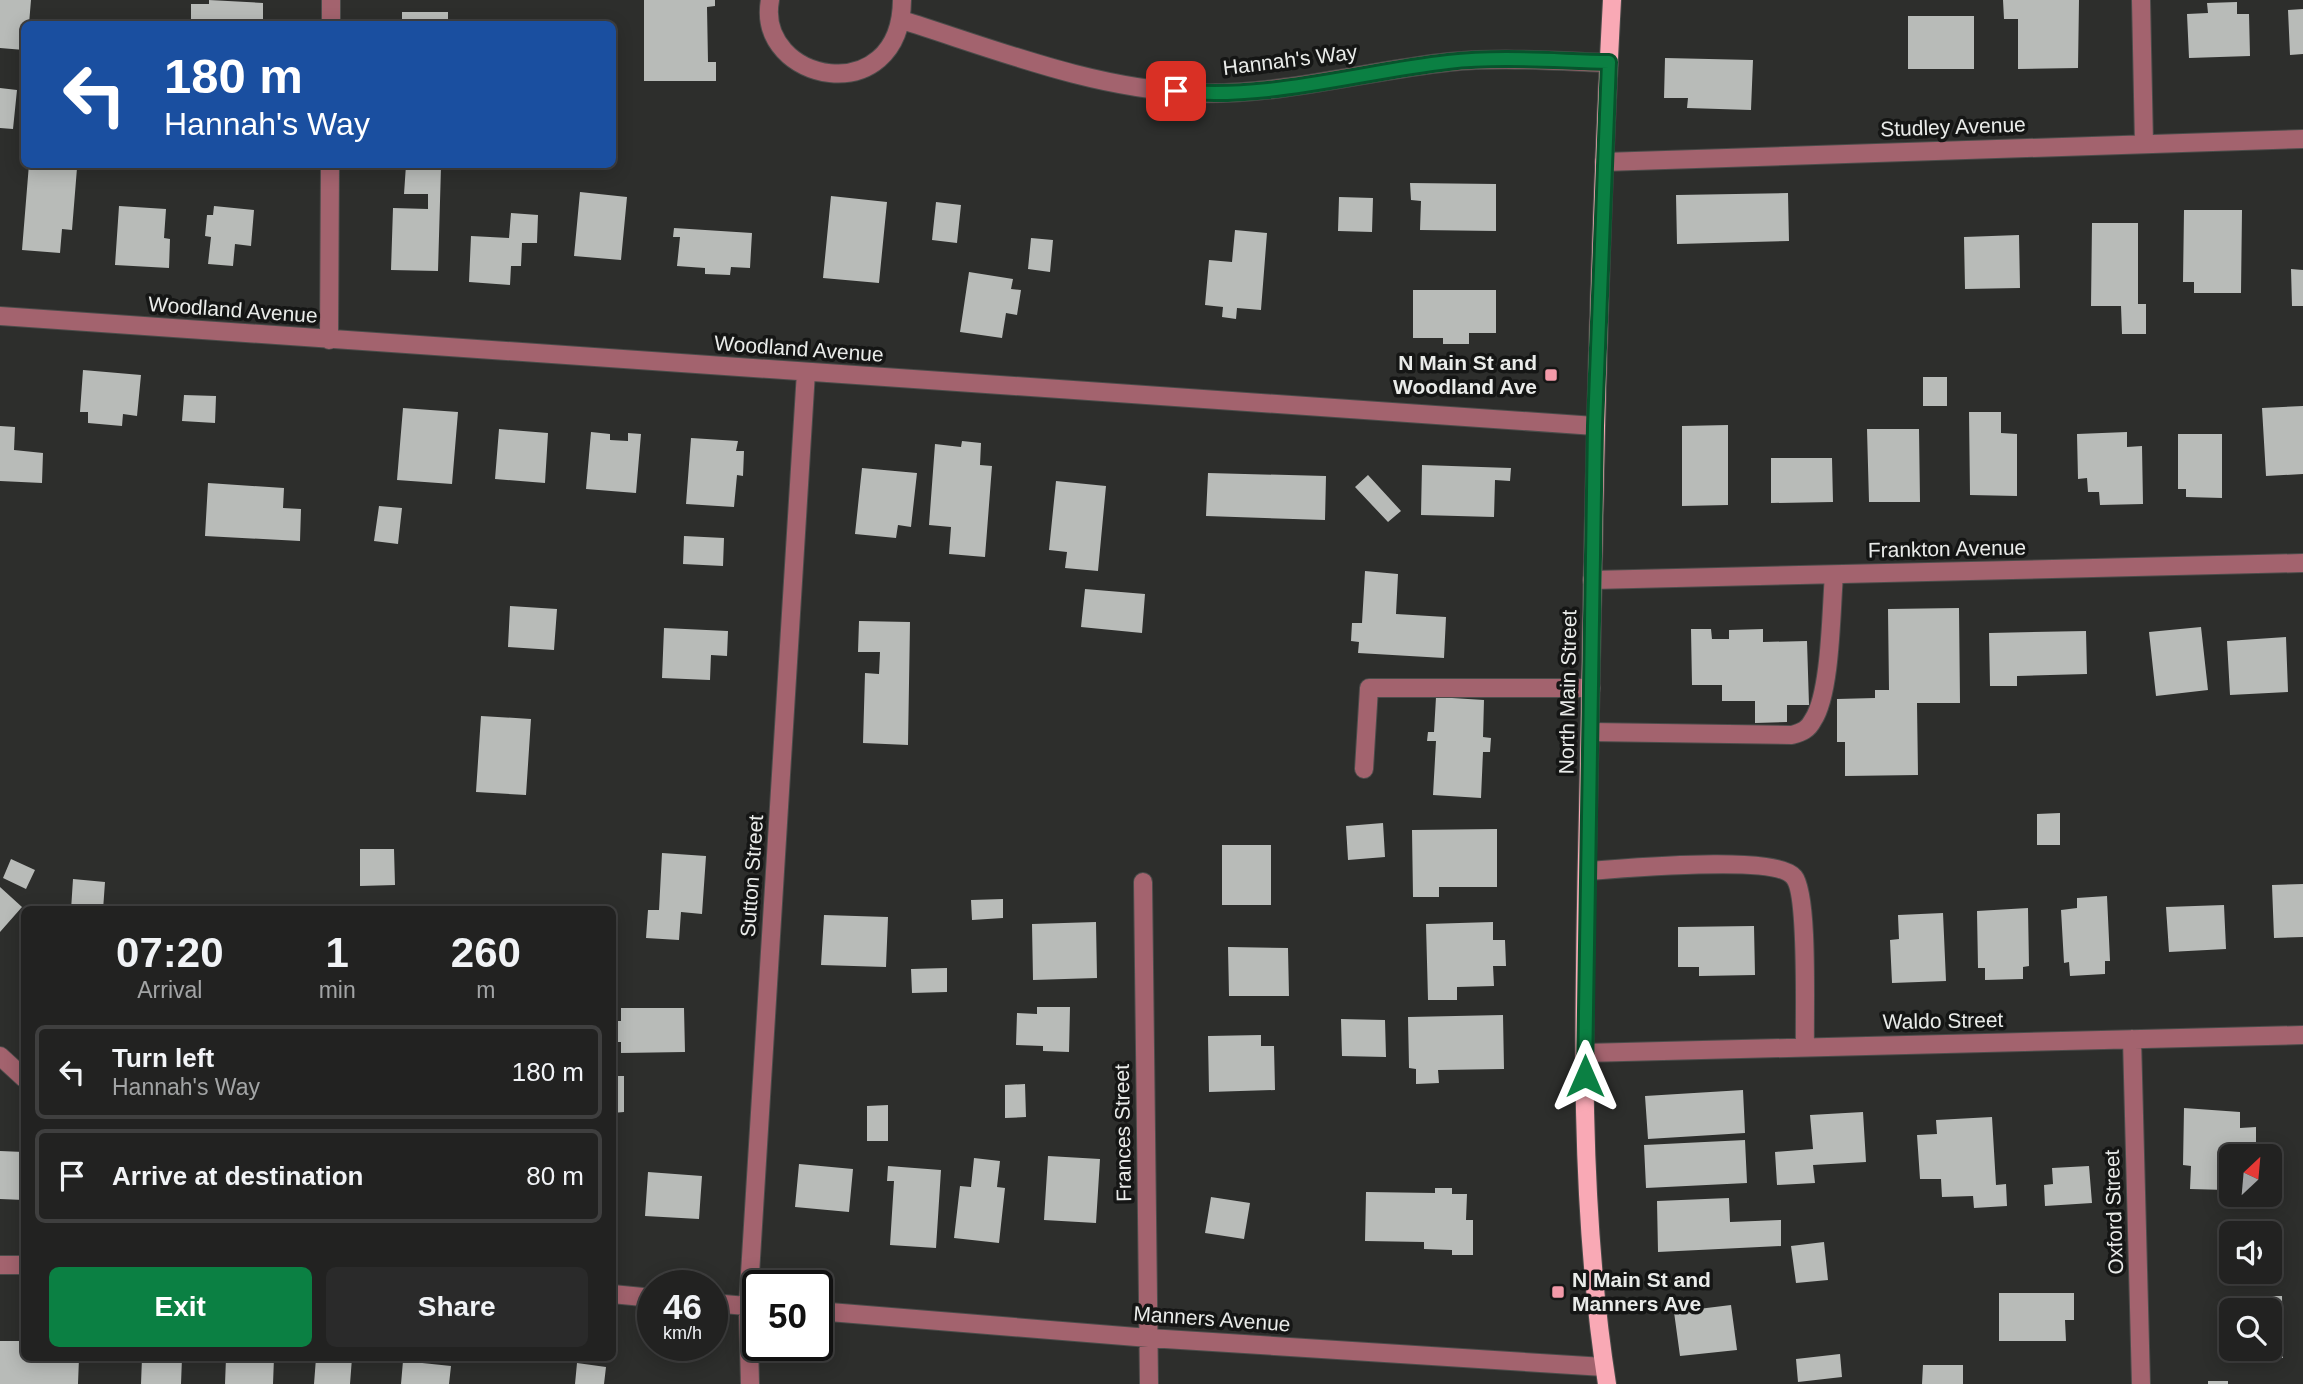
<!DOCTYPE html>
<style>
body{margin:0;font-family:Arial,sans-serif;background:#2a2a2a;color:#f1f3f6;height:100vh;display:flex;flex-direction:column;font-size:26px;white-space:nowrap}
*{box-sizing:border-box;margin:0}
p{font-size:23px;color:#a2a4a5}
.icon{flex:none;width:38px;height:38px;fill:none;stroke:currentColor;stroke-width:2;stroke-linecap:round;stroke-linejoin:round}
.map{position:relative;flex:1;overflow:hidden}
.details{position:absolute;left:21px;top:906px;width:595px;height:455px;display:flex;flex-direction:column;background:#222221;border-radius:10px;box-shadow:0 4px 18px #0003,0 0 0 2px #3f3f3f}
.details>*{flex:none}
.banner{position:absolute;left:21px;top:21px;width:595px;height:147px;border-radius:10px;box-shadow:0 4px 18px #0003,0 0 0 2px #3f3f3f;background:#1a4fa0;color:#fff;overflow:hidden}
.needle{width:46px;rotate:26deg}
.controls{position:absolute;left:2219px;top:1144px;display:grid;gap:14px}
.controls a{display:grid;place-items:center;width:63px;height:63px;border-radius:10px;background:#222221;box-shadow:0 4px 18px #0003,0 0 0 2px #3f3f3f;font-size:35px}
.speed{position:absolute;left:637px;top:1270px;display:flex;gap:14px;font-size:35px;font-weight:700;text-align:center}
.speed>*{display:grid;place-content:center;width:91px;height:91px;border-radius:50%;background:#222221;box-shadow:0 4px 18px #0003,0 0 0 2px #3f3f3f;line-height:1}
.speed small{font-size:18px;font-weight:400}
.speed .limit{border:4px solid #111;border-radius:10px;background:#fff;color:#111}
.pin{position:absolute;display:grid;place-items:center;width:60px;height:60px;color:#fff;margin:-30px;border-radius:14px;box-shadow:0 4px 10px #0006}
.me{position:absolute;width:77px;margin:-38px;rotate:0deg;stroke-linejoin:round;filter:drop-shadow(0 0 5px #0008)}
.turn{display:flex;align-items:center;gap:24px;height:147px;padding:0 28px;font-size:32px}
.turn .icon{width:91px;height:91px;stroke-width:2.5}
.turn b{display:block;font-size:49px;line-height:60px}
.eta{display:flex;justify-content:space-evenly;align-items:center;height:119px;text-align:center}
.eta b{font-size:42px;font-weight:600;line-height:49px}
.cta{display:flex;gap:14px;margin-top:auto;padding:14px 28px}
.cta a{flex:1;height:80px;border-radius:10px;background:#0b8043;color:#fff;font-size:28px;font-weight:600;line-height:80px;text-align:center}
.cta a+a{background:#2a2a2a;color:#f1f3f6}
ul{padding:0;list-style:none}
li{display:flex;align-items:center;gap:21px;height:94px;margin:0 14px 10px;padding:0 14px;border:4px solid #3f3f3f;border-radius:10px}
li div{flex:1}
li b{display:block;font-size:26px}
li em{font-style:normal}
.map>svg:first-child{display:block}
</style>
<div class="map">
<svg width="2303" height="1384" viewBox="0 0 2303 1384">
<rect width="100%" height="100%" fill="#2d2e2c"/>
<path fill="#b8bbb8" d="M 0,0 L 31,0 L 29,24 L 24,24 L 24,50 L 0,48 Z
M 209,0 L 263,3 L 263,24 L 191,24 L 191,4 L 209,4 Z
M 644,0 L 715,0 L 715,6 L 707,7 L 708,62 L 716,62 L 716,81 L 644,81 Z
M 2003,0 L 2079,0 L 2078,68 L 2018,69 L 2018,19 L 2004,19 Z
M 2237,2 L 2237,14 L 2249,14 L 2250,56 L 2189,58 L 2187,14 L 2208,13 L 2207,3 Z
M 2303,9 L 2303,54 L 2290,55 L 2288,10 Z
M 402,12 L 448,12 L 448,24 L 402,24 Z
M 1908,16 L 1974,16 L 1974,69 L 1908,69 Z
M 1665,58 L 1753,60 L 1751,110 L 1687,108 L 1688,98 L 1664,98 Z
M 0,88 L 17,90 L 13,129 L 0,128 Z
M 29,164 L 77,168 L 72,230 L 62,229 L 60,253 L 22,250 Z
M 406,165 L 441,167 L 438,271 L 391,270 L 393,208 L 428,209 L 428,194 L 404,194 Z
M 1410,183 L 1496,184 L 1496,231 L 1420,230 L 1421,201 L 1411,200 Z
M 580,192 L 627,197 L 621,260 L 574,256 Z
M 1788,193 L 1789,241 L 1677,244 L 1676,195 Z
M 831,196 L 887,202 L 879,283 L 823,278 Z
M 1339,197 L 1373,198 L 1372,232 L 1338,231 Z
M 936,202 L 961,205 L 957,243 L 932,240 Z
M 119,206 L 166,209 L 164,238 L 170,239 L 169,268 L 115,265 Z
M 214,206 L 254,210 L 251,246 L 235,244 L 233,266 L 208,264 L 211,237 L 205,236 L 207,215 L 213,215 Z
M 2184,210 L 2242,210 L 2241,293 L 2194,293 L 2194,282 L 2183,282 Z
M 511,213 L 538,215 L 537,243 L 522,243 L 521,266 L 511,266 L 510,285 L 469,282 L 471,236 L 509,238 Z
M 2092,223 L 2138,223 L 2138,304 L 2146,304 L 2146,334 L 2122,334 L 2121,306 L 2091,306 Z
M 674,228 L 752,233 L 750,268 L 731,267 L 730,275 L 705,274 L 705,268 L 677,266 L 680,237 L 673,237 Z
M 1235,230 L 1267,233 L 1261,310 L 1237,308 L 1236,319 L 1222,317 L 1223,307 L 1205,305 L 1209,260 L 1232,262 Z
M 2019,235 L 2020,288 L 1965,289 L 1964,237 Z
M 1031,238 L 1053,240 L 1050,272 L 1028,269 Z
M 2291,269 L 2303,270 L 2303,306 L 2292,306 Z
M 969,272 L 1013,279 L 1011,289 L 1021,290 L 1017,315 L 1006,313 L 1002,338 L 960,332 Z
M 1413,290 L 1496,290 L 1496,333 L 1469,333 L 1469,344 L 1443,344 L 1443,338 L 1413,338 Z
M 83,370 L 141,375 L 137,416 L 123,414 L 122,426 L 88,423 L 88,412 L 80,412 Z
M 1923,377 L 1947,377 L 1947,406 L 1923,406 Z
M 184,395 L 216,396 L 215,423 L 182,421 Z
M 2303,406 L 2303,474 L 2266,476 L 2262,408 Z
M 403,408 L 458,412 L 452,484 L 397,480 Z
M 1969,412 L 2001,412 L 2001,433 L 2017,434 L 2017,496 L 1970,495 Z
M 1728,425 L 1728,505 L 1682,506 L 1682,426 Z
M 0,426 L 15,427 L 14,450 L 43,453 L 42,483 L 0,481 Z
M 499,429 L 548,433 L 545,483 L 495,479 Z
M 1867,429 L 1919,429 L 1920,502 L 1869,502 Z
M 591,432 L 610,434 L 610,440 L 628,441 L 628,433 L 641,434 L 636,493 L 586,489 Z
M 2127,432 L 2127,447 L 2142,446 L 2143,504 L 2100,505 L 2099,492 L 2088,492 L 2087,478 L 2078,479 L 2077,434 Z
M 2178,434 L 2222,434 L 2222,498 L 2186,497 L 2186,489 L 2178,489 Z
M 691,438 L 738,441 L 736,451 L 744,451 L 743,476 L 737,475 L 734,507 L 686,504 Z
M 962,441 L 981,443 L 980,465 L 992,466 L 985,557 L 949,554 L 951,527 L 929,525 L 935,444 L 961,447 Z
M 1771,458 L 1832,458 L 1833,502 L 1771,503 Z
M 1422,465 L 1511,468 L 1510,481 L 1495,480 L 1494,517 L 1421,515 Z
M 862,468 L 917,473 L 911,527 L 898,525 L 896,538 L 855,534 Z
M 1208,473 L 1326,476 L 1325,520 L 1206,516 Z
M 1368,475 L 1401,511 L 1388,522 L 1355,487 Z
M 1056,481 L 1106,486 L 1098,571 L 1065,568 L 1067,552 L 1049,550 Z
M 208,483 L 284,488 L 283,508 L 301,509 L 300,541 L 205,536 Z
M 379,506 L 402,508 L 398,544 L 374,541 Z
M 684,536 L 724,538 L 723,566 L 683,564 Z
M 1365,571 L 1398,574 L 1396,614 L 1446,617 L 1444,658 L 1358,653 L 1359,642 L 1351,641 L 1352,623 L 1362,623 Z
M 1085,589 L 1145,594 L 1142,633 L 1081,627 Z
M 510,606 L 557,609 L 554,650 L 508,647 Z
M 1959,608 L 1960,703 L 1917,703 L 1918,775 L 1845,776 L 1845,742 L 1837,742 L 1837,699 L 1875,698 L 1875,690 L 1889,690 L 1888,609 Z
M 859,621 L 910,622 L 908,745 L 863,743 L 865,673 L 879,674 L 880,652 L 858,652 Z
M 2201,627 L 2208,690 L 2156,696 L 2149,632 Z
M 664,628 L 728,631 L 727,656 L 711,655 L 710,680 L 662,678 Z
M 1691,629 L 1711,629 L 1712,639 L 1729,639 L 1729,630 L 1763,629 L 1763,642 L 1807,641 L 1809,705 L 1787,705 L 1787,722 L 1755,723 L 1755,701 L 1722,701 L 1722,685 L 1692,685 Z
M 2086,631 L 2087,674 L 2017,676 L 2017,686 L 1990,686 L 1989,633 Z
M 2286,637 L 2288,692 L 2230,695 L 2227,641 Z
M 1436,697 L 1484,700 L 1483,737 L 1491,738 L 1490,752 L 1483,752 L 1481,798 L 1433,795 L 1436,741 L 1427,741 L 1428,732 L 1434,732 Z
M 481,716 L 531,719 L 526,795 L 476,792 Z
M 2060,813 L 2060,845 L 2037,845 L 2037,814 Z
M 1383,823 L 1385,857 L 1348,860 L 1346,826 Z
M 1497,829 L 1497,887 L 1439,887 L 1439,897 L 1413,897 L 1412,830 Z
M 1222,845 L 1271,845 L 1271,905 L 1222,905 Z
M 360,849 L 394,849 L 395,885 L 360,886 Z
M 662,853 L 706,856 L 702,914 L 681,912 L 679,940 L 646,938 L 648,910 L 659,910 Z
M 11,859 L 35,870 L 26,889 L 3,878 Z
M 73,879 L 105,882 L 103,910 L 71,910 Z
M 2303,884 L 2303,937 L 2274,938 L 2272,885 Z
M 0,887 L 22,907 L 0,932 Z
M 2107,896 L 2110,961 L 2105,961 L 2105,974 L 2070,976 L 2069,962 L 2064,963 L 2061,910 L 2077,908 L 2077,898 Z
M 1003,899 L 1003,918 L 972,920 L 971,900 Z
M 2224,905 L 2226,949 L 2169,952 L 2166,907 Z
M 2028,908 L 2029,966 L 2023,967 L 2023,979 L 1985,980 L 1985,968 L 1978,968 L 1977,911 Z
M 1943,913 L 1946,981 L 1892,983 L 1890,940 L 1899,939 L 1898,915 Z
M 824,915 L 888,917 L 886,967 L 821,965 Z
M 1096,922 L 1097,978 L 1033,980 L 1032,924 Z
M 1493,922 L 1493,940 L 1505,940 L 1506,966 L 1493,966 L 1494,986 L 1457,987 L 1457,1000 L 1428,1000 L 1426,924 Z
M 1754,926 L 1755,975 L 1699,976 L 1699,967 L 1678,967 L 1678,927 Z
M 1228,947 L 1288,948 L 1289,996 L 1229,996 Z
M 947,968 L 947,992 L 912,993 L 911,969 Z
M 1037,1007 L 1070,1007 L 1069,1052 L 1043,1051 L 1043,1046 L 1016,1045 L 1017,1013 L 1037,1014 Z
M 621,1008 L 684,1008 L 685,1052 L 621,1053 L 621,1042 L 612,1042 L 612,1021 L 621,1021 Z
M 1503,1015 L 1504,1069 L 1438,1070 L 1439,1083 L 1416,1084 L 1416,1069 L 1409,1068 L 1408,1017 Z
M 1341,1019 L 1385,1020 L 1386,1057 L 1342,1056 Z
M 1261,1035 L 1261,1046 L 1274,1046 L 1275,1090 L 1209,1092 L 1208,1036 Z
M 612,1076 L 624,1076 L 624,1112 L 612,1113 Z
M 1025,1084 L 1026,1117 L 1005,1118 L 1005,1085 Z
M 1743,1090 L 1745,1133 L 1648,1139 L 1645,1096 Z
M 888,1105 L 888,1141 L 867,1141 L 867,1106 Z
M 2184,1108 L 2240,1112 L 2240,1128 L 2256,1127 L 2256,1157 L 2231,1157 L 2227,1190 L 2190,1189 L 2191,1166 L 2183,1165 Z
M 1863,1112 L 1866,1162 L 1813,1165 L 1815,1183 L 1777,1185 L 1775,1152 L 1813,1149 L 1810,1115 Z
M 1992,1117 L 1996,1185 L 2006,1184 L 2007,1206 L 1974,1208 L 1973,1196 L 1942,1197 L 1941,1179 L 1920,1179 L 1917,1135 L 1937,1134 L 1936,1120 Z
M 1745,1140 L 1747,1183 L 1646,1188 L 1644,1145 Z
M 0,1151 L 24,1152 L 24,1200 L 0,1199 Z
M 1048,1156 L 1100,1159 L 1096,1223 L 1044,1220 Z
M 974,1158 L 1000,1161 L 997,1187 L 1005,1188 L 999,1243 L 954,1238 L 960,1186 L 971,1187 Z
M 799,1164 L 853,1169 L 849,1212 L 795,1207 Z
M 888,1166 L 941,1170 L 936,1248 L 890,1245 L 894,1181 L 887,1181 Z
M 2089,1166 L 2092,1203 L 2045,1206 L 2044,1185 L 2053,1184 L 2052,1168 Z
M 648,1172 L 702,1176 L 699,1219 L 645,1216 Z
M 1435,1188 L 1452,1188 L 1452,1194 L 1467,1194 L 1466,1220 L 1473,1220 L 1473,1255 L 1452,1255 L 1452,1250 L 1424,1249 L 1424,1242 L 1365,1241 L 1366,1192 L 1435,1193 Z
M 1211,1197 L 1250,1203 L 1244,1239 L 1205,1233 Z
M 1729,1198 L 1730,1222 L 1781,1220 L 1781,1246 L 1658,1252 L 1657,1201 Z
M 1824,1242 L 1828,1280 L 1796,1283 L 1791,1246 Z
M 1999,1293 L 2074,1293 L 2074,1320 L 2065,1320 L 2066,1341 L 1999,1341 Z
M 2234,1296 L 2282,1296 L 2283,1358 L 2234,1359 L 2234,1349 L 2270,1349 L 2270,1311 L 2234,1311 Z
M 1731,1305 L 1737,1350 L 1680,1356 L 1674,1312 Z
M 0,1341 L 24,1341 L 24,1358 L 79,1358 L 78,1384 L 0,1384 Z
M 1840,1354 L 1842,1377 L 1798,1382 L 1796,1359 Z
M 142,1358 L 182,1358 L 181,1384 L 141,1384 Z
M 226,1358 L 274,1358 L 273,1384 L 225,1384 Z
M 316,1358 L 352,1358 L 350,1384 L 314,1384 Z
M 403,1361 L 451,1366 L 449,1384 L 401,1384 Z
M 577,1363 L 606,1367 L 604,1384 L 575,1384 Z
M 1923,1365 L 1963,1365 L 1963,1384 L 1922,1384 Z
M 2208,1381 L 2228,1381 L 2228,1384 L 2208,1384 Z"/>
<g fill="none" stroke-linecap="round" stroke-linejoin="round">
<g stroke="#4b4c4a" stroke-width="20">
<path id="minor" d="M 770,0 C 755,83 901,112 902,0
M 2141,0 L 2144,144
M 902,20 C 997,50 1094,89 1195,93 C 1280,96 1365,71 1449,62 C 1502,57 1556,61 1609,63
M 331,24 L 331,0
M 1604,162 L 2303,139
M 0,316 L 1595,426
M 329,340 L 330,164
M 1592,580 L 2303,563
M 1590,732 L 1792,735 C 1802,732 1808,730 1813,720 C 1831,693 1831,610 1834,575
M 1364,769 L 1369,688 L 1591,688
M 1587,871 C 1621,869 1776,854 1794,877 C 1809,895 1804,1018 1805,1047
M 1143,882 L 1149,1384
M 2132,1039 L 2141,1384
M 1585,1053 L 2303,1035
M 0,1056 L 24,1078
M 0,1265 L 24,1265
M 612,1294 L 653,1298
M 712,1303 L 758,1307
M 817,1311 L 1149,1338 L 1604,1367
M 750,1384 L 748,1306 L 806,372"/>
</g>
<g stroke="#4b4c4a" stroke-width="20">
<path id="major" d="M 1607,1384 C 1575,1181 1585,970 1589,765 C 1594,510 1598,255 1612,0"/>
</g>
<use href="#minor" stroke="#a3636e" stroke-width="18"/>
<use href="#major" stroke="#f9a9b5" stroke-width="18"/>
</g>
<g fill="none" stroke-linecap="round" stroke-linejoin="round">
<g stroke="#07532c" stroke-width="18">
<path id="route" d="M 1176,91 C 1266,101 1359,72 1448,62 C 1501,56 1555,61 1609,62 L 1595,426 L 1585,1076"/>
</g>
<use href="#route" stroke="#0b8043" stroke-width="12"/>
</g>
<g fill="#f39aa9" stroke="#151615" stroke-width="2.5">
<rect x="1544" y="368" width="14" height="14" rx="3.5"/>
<rect x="1551" y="1285" width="14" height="14" rx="3.5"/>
</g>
<g text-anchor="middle" stroke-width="7" stroke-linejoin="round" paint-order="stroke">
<g font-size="21" fill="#e9ebe9" stroke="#151615">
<text transform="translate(1290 60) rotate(-7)" y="7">Hannah's Way</text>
<text transform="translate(1953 127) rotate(-2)" y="7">Studley Avenue</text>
<text transform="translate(233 310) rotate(4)" y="7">Woodland Avenue</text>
<text transform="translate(799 349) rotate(4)" y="7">Woodland Avenue</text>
<text transform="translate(1947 549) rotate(-1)" y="7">Frankton Avenue</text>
<text transform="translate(1568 692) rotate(-89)" y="7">North Main Street</text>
<text transform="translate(752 876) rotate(-86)" y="7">Sutton Street</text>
<text transform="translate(1943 1021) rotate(-1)" y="7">Waldo Street</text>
<text transform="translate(1123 1133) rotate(-91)" y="7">Frances Street</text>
<text transform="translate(2114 1212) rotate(-92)" y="7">Oxford Street</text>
<text transform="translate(1212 1319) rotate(4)" y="7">Manners Avenue</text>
</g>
<g font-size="21" font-weight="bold" fill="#e9ebe9" stroke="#151615" text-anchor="end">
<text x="1537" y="370">N Main St and<tspan x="1537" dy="24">Woodland Ave</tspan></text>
<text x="1572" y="1287" text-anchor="start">N Main St and<tspan x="1572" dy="24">Manners Ave</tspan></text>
</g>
</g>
</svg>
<div class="controls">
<a><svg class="needle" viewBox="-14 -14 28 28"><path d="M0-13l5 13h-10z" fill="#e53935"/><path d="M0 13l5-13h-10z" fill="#a2a4a5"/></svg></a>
<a><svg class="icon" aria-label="sound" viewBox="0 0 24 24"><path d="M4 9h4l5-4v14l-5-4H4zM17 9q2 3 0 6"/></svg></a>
<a><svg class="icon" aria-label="search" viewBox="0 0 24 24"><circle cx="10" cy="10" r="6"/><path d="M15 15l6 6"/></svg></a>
</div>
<div class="speed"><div>46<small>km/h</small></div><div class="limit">50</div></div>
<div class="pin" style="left:1176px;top:91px;background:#d93025"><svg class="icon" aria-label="arrive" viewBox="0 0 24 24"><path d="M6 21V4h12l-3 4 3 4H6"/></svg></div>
<svg class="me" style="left:1585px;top:1076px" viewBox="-20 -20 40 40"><path d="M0-17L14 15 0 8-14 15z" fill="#0b8043" stroke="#fff" stroke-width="4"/></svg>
<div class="banner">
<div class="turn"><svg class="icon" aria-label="left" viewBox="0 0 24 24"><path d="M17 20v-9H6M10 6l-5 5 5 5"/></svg><div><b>180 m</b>Hannah's Way</div></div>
</div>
<section class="details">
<div class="eta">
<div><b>07:20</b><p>Arrival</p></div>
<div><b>1</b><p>min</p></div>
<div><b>260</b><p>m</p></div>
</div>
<ul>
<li><svg class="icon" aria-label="left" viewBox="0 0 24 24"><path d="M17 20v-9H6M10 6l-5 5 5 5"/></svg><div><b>Turn left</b><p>Hannah's Way</p></div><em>180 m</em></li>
<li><svg class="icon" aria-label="arrive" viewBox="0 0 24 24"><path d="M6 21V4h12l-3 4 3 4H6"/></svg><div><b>Arrive at destination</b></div><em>80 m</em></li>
</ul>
<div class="cta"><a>Exit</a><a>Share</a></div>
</section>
</div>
